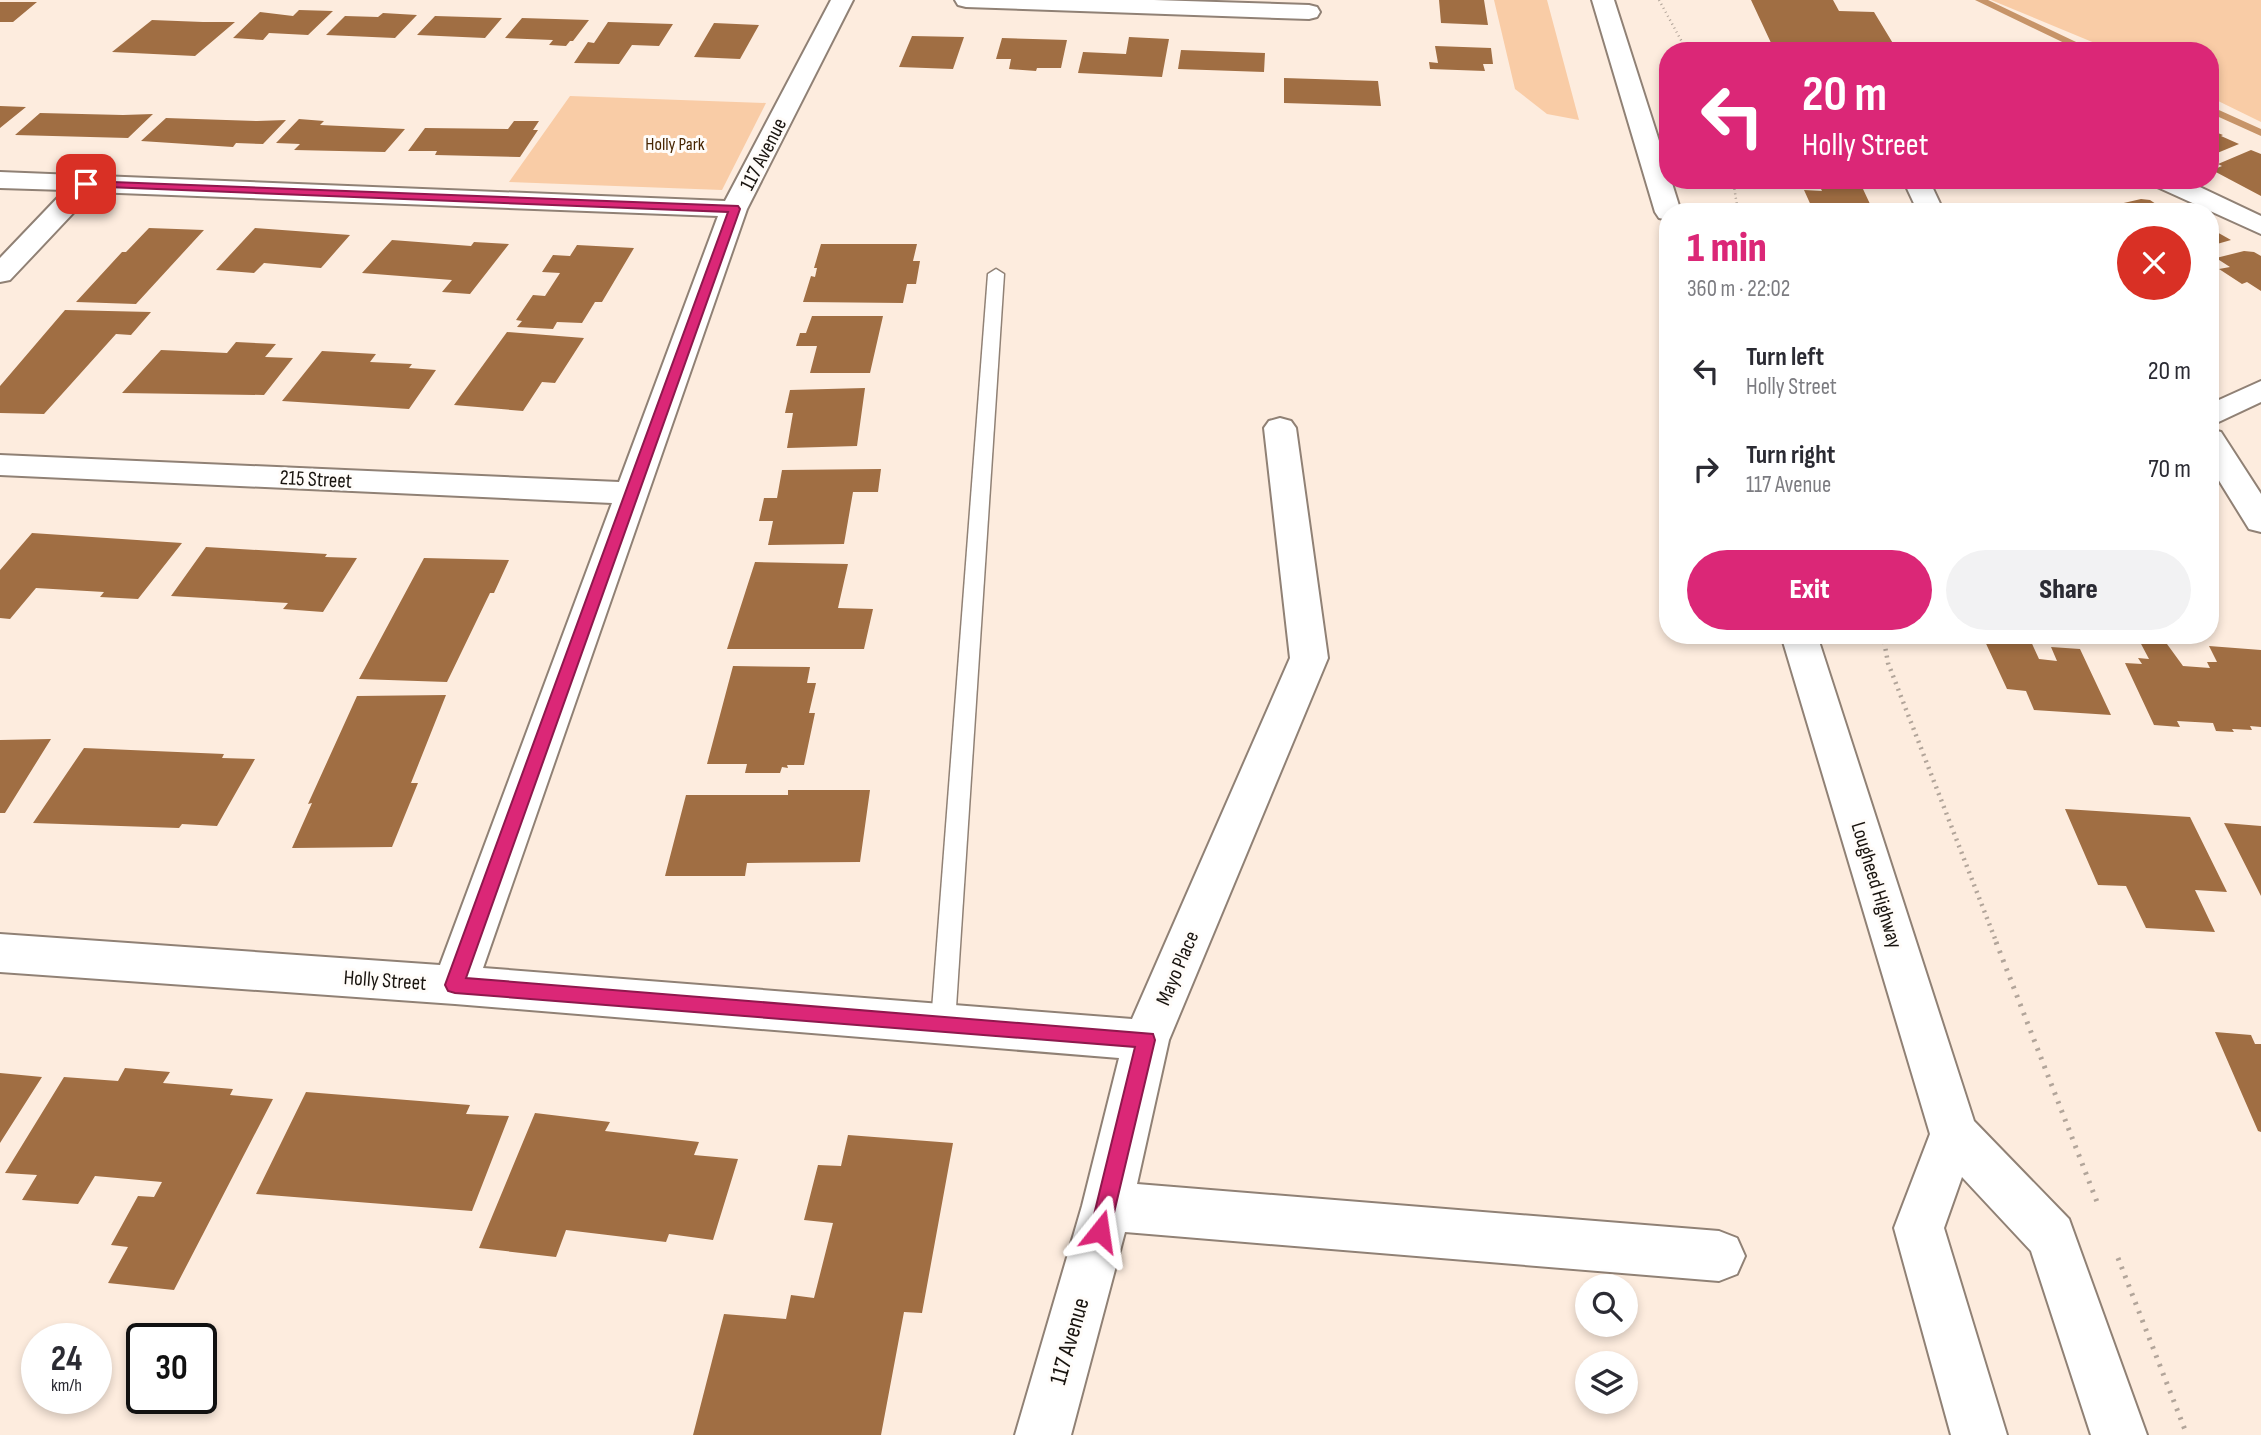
<!DOCTYPE html>
<meta charset="utf-8">
<style>
body{margin:0;font-family:"Sofia Sans Condensed",sans-serif;background:#f2f2f3;color:#2b2b33;height:100vh;display:flex;flex-direction:column;font-size:26px;white-space:nowrap}
*{box-sizing:border-box;margin:0}
p{font-size:23px;color:#7c7c81}
.icon{flex:none;width:38px;height:38px;fill:none;stroke:currentColor;stroke-width:2;stroke-linecap:round;stroke-linejoin:round}
.map{position:relative;flex:1;overflow:hidden}
.drawer{position:absolute;left:1659px;top:203px;width:560px;height:441px;display:flex;flex-direction:column;background:#fff;border-radius:28px;box-shadow:0 4px 10px #0003}
.drawer>*{flex:none}
.banner{position:absolute;left:1659px;top:42px;width:560px;height:147px;border-radius:28px;box-shadow:0 4px 10px #0003;background:#db2777;color:#fff;overflow:hidden}
.controls{position:absolute;left:1575px;top:1274px;display:grid;gap:14px}
.controls a{display:grid;place-items:center;width:63px;height:63px;border-radius:50%;background:#fff;box-shadow:0 4px 10px #0003;font-size:35px}
.speed{position:absolute;left:21px;top:1323px;display:flex;gap:14px;font-size:35px;font-weight:700;text-align:center}
.speed>*{display:grid;place-content:center;width:91px;height:91px;border-radius:50%;background:#fff;box-shadow:0 4px 10px #0003;line-height:1}
.speed small{font-size:18px;font-weight:400}
.speed .limit{border:4px solid #111;border-radius:10px;background:#fff;color:#111}
.pin{position:absolute;display:grid;place-items:center;width:60px;height:60px;color:#fff;margin:-30px;border-radius:14px;box-shadow:0 4px 10px #0006}
.me{position:absolute;width:77px;margin:-38px;rotate:15deg;stroke-linejoin:round;filter:drop-shadow(0 0 5px #0008)}
.turn{display:flex;align-items:center;gap:24px;height:147px;padding:0 28px;font-size:32px}
.turn .icon{width:91px;height:91px;stroke-width:2.5}
.turn b{display:block;font-size:49px;line-height:60px}
.round{display:grid;place-items:center;flex:none;width:74px;height:74px;border-radius:37px;background:#f2f2f3}
.summary{display:flex;align-items:center;justify-content:space-between;height:119px;padding:0 28px}
h1{font-size:42px;font-weight:800;line-height:52px;color:#db2777}
.cta{display:flex;gap:14px;margin-top:auto;padding:14px 28px}
.cta a{flex:1;height:80px;border-radius:42px;background:#db2777;color:#fff;font-size:28px;font-weight:800;line-height:80px;text-align:center}
.cta a+a{background:#f2f2f3;color:#2b2b33}
ul{padding:0;list-style:none}
li{display:flex;align-items:center;gap:21px;height:98px;padding:0 28px}
li div{flex:1}
li b{display:block;font-size:26px}
li em{font-style:normal}
.map>svg:first-child{display:block}
</style>
<div class="map">
<svg width="2261" height="1435" viewBox="0 0 2261 1435">
<rect width="100%" height="100%" fill="#fdecde"/>
<path fill="#f9cca6" d="M 1494,0 L 1547,0 L 1579,120 L 1547,114 L 1515,89 Z
M 1991,0 L 2261,0 L 2261,122 L 2210,97 L 2210,51 L 2114,51 Z
M 570,96 L 766,103 L 722,190 L 509,182 Z"/>
<g fill="none" stroke-linecap="round" stroke-linejoin="round">
<path fill="#c79468" fill-rule="evenodd" d="M 1975,0 L 1988,0 L 2095,51 L 2081,51 Z
M 2210,106 L 2261,129 L 2261,136 L 2210,113 Z"/>
</g>
<path fill="#a06e43" d="M 1439,0 L 1484,0 L 1488,25 L 1441,23 Z
M 1751,0 L 1833,0 L 1839,11 L 1874,12 L 1897,50 L 1772,45 Z
M 0,2 L 37,2 L 13,22 L 0,22 Z
M 299,10 L 333,11 L 308,35 L 269,33 L 263,40 L 233,38 L 260,12 L 293,16 Z
M 383,13 L 417,15 L 395,38 L 326,35 L 345,16 L 378,17 Z
M 435,16 L 502,18 L 485,38 L 417,35 Z
M 522,18 L 589,20 L 573,41 L 570,41 L 566,46 L 549,45 L 553,40 L 505,38 Z
M 152,20 L 203,22 L 235,22 L 195,56 L 112,52 Z
M 608,22 L 673,24 L 659,46 L 632,45 L 619,64 L 574,63 L 588,42 L 594,43 Z
M 714,23 L 759,25 L 740,59 L 694,57 Z
M 912,36 L 964,37 L 953,69 L 899,67 Z
M 1129,37 L 1169,39 L 1162,77 L 1078,73 L 1083,52 L 1126,54 Z
M 1002,38 L 1067,40 L 1061,68 L 1037,68 L 1036,71 L 1009,69 L 1011,59 L 996,59 Z
M 1435,46 L 1491,48 L 1493,64 L 1483,64 L 1485,71 L 1430,69 L 1429,62 L 1438,63 Z
M 1181,50 L 1265,53 L 1264,72 L 1178,69 Z
M 1284,78 L 1378,81 L 1381,106 L 1284,103 Z
M 0,106 L 26,107 L 0,128 Z
M 40,113 L 123,115 L 153,114 L 128,138 L 15,135 Z
M 166,118 L 257,121 L 286,120 L 263,144 L 236,143 L 233,147 L 141,141 Z
M 299,119 L 324,121 L 320,125 L 405,129 L 385,152 L 294,150 L 300,144 L 276,143 Z
M 514,121 L 539,121 L 533,130 L 538,130 L 520,157 L 435,155 L 437,151 L 408,151 L 425,128 L 508,129 Z
M 2210,130 L 2223,135 L 2221,136 L 2239,144 L 2210,156 Z
M 2251,150 L 2261,154 L 2261,196 L 2212,170 L 2222,166 L 2218,164 Z
M 1820,187 L 1863,189 L 1870,204 L 1889,205 L 1893,212 L 1813,210 L 1804,190 L 1822,191 Z
M 2141,199 L 2150,200 L 2168,212 L 2115,212 L 2121,209 L 2115,205 Z
M 2210,225 L 2219,230 L 2215,231 L 2231,240 L 2210,246 Z
M 149,228 L 204,230 L 136,304 L 76,302 L 122,252 L 126,252 Z
M 255,228 L 350,235 L 321,268 L 264,263 L 254,273 L 216,270 Z
M 392,240 L 471,246 L 474,242 L 509,244 L 470,294 L 442,292 L 452,280 L 362,273 Z
M 821,244 L 917,244 L 913,261 L 920,261 L 916,284 L 907,284 L 903,303 L 803,302 L 811,276 L 815,277 L 817,268 L 814,268 Z
M 577,245 L 634,248 L 602,302 L 595,302 L 582,323 L 557,322 L 553,329 L 517,327 L 522,321 L 516,320 L 533,295 L 545,296 L 560,273 L 542,272 L 553,255 L 570,256 Z
M 2244,251 L 2254,252 L 2261,256 L 2261,291 L 2247,282 L 2242,284 L 2219,269 L 2230,267 L 2216,258 Z
M 65,310 L 151,312 L 131,335 L 116,334 L 44,414 L 0,413 L 0,386 Z
M 812,316 L 883,316 L 870,373 L 810,373 L 817,346 L 796,346 L 800,333 L 806,333 Z
M 507,332 L 584,338 L 555,383 L 542,382 L 523,411 L 454,405 Z
M 236,342 L 276,344 L 265,357 L 293,358 L 264,395 L 122,393 L 161,350 L 227,353 Z
M 322,351 L 376,354 L 370,362 L 412,364 L 409,368 L 436,370 L 409,409 L 282,401 Z
M 865,388 L 857,446 L 787,448 L 793,413 L 785,413 L 790,390 Z
M 881,469 L 878,492 L 853,492 L 844,544 L 768,545 L 773,521 L 759,521 L 764,498 L 777,498 L 782,470 Z
M 32,533 L 182,543 L 138,599 L 100,597 L 104,592 L 36,588 L 10,619 L 0,618 L 0,570 Z
M 206,547 L 327,554 L 325,557 L 357,558 L 323,612 L 283,609 L 288,603 L 171,596 Z
M 424,558 L 509,560 L 494,593 L 490,593 L 447,682 L 359,679 Z
M 755,562 L 848,564 L 838,608 L 873,609 L 864,649 L 727,649 Z
M 1982,635 L 2028,635 L 2039,659 L 2057,661 L 2051,647 L 2080,649 L 2111,715 L 2034,710 L 2026,691 L 2007,689 Z
M 2140,642 L 2167,644 L 2183,666 L 2210,668 L 2207,662 L 2217,662 L 2209,646 L 2261,650 L 2261,727 L 2250,726 L 2252,730 L 2232,729 L 2234,732 L 2216,731 L 2213,723 L 2177,721 L 2180,727 L 2154,725 L 2125,663 L 2142,664 L 2138,658 L 2149,659 Z
M 733,666 L 810,667 L 807,683 L 816,683 L 809,713 L 815,713 L 804,765 L 787,765 L 788,768 L 782,767 L 780,773 L 745,773 L 747,764 L 707,764 Z
M 446,695 L 411,783 L 418,783 L 392,847 L 292,848 L 312,803 L 308,804 L 357,696 Z
M 51,739 L 5,813 L 0,813 L 0,740 Z
M 84,748 L 224,754 L 222,758 L 255,759 L 217,826 L 182,824 L 179,828 L 33,823 Z
M 788,790 L 870,790 L 860,862 L 747,863 L 745,876 L 665,876 L 686,795 L 788,795 Z
M 2065,809 L 2190,817 L 2227,892 L 2195,890 L 2215,932 L 2146,928 L 2126,886 L 2098,885 Z
M 2224,823 L 2261,826 L 2261,896 Z
M 2215,1032 L 2251,1035 L 2255,1044 L 2261,1044 L 2261,1132 L 2258,1131 Z
M 125,1068 L 170,1072 L 163,1083 L 233,1089 L 230,1095 L 273,1099 L 174,1290 L 108,1283 L 128,1247 L 111,1245 L 138,1196 L 154,1197 L 162,1182 L 95,1176 L 78,1204 L 22,1200 L 37,1175 L 5,1173 L 64,1077 L 118,1081 Z
M 0,1073 L 42,1077 L 0,1143 Z
M 306,1092 L 470,1105 L 466,1114 L 509,1116 L 472,1211 L 256,1194 Z
M 535,1113 L 610,1122 L 605,1131 L 699,1142 L 694,1155 L 738,1159 L 713,1240 L 669,1234 L 666,1242 L 566,1230 L 556,1257 L 479,1248 Z
M 848,1135 L 953,1143 L 922,1313 L 904,1312 L 881,1435 L 693,1435 L 724,1314 L 786,1319 L 791,1295 L 814,1298 L 833,1223 L 804,1220 L 818,1165 L 841,1166 Z"/>
<g fill="none" stroke-linecap="round" stroke-linejoin="round">
<g stroke="#908175" stroke-width="3">
<path id="service" d="M 996,269 L 1004,274 L 955,1023 L 952,1031 L 943,1034 L 934,1031 L 931,1023 L 988,274 Z"/>
</g>
<g stroke="#908175" stroke-width="4">
<path id="minor" d="M 831,0 L 853,0 L 747,209 L 483,968 L 1132,1019 L 1290,658 L 1264,428 L 1269,421 L 1280,418 L 1291,421 L 1296,428 L 1328,658 L 1169,1040 L 1137,1184 L 1719,1231 L 1737,1238 L 1745,1256 L 1737,1274 L 1719,1281 L 1125,1232 L 1071,1435 L 1015,1435 L 1082,1206 L 1119,1058 L 455,1004 L 0,972 L 0,934 L 440,965 L 612,503 L 0,475 L 0,455 L 619,482 L 718,216 L 93,192 L 10,280 L 0,282 L 0,258 L 65,190 L 0,188 L 0,172 L 725,201 Z
M 955,0 L 1154,0 L 1309,5 L 1317,7 L 1320,12 L 1317,17 L 1309,19 L 966,7 L 958,5 Z
M 1903,180 L 1929,180 L 1944,212 L 1918,212 Z
M 2151,180 L 2185,180 L 2261,216 L 2261,234 L 2155,186 Z
M 2261,381 L 2261,402 L 2210,426 L 2210,404 Z
M 2210,429 L 2221,432 L 2261,494 L 2261,532 L 2249,529 L 2210,466 Z"/>
</g>
<g stroke="#908175" stroke-width="4">
<path id="trunk" d="M 1592,0 L 1614,0 L 1668,169 L 1668,180 L 1671,180 L 1681,212 L 1668,212 L 1668,220 L 1659,218 L 1655,212 Z
M 1781,635 L 1817,635 L 1974,1121 L 2069,1219 L 2147,1435 L 2091,1435 L 2031,1251 L 1962,1177 L 1944,1228 L 2007,1435 L 1951,1435 L 1894,1228 L 1930,1134 Z"/>
</g>
<path stroke="#b2a59a" stroke-width="2.5" stroke-dasharray="1 3.5" stroke-linecap="butt" d="M 1659,0 L 1687,51
M 1733,180 L 1738,212"/>
<path stroke="#b2a59a" stroke-width="4.5" stroke-dasharray="2 5" stroke-linecap="butt" d="M 1883,635 L 1888,663 L 1997,944"/>
<path stroke="#b2a59a" stroke-width="5" stroke-dasharray="2.5 7" stroke-linecap="butt" d="M 1996,942 L 2099,1207
M 2118,1258 L 2187,1435"/>
<use href="#service" fill="#fff" fill-rule="evenodd"/>
<use href="#minor" fill="#fff" fill-rule="evenodd"/>
<use href="#trunk" fill="#fff" fill-rule="evenodd"/>
</g>
<path fill="#db2777" stroke="#8e194d" stroke-width="2" d="M 86,181 L 738,206 L 740,209 L 466,978 L 1153,1034 L 1155,1040 L 1108,1238 L 1100,1241 L 1093,1238 L 1090,1231 L 1135,1047 L 455,993 L 448,991 L 445,985 L 728,212 L 83,186 L 83,182 Z"/>
<g text-anchor="middle" stroke-width="6" stroke-linejoin="round" paint-order="stroke">
<g font-size="18" fill="#472501" stroke="#fffcf9">
<text x="675" y="150">Holly Park</text>
</g>
<g font-size="21" fill="#19140f" stroke="#fffcf9">
<text transform="translate(763 154) rotate(-63)" y="7">117 Avenue</text>
<text transform="translate(316 479) rotate(3)" y="7">215 Street</text>
<text transform="translate(1877 885) rotate(73)" y="7">Lougheed Highway</text>
<text transform="translate(1177 968) rotate(-67)" y="7">Mayo Place</text>
<text transform="translate(385 980) rotate(4)" y="7">Holly Street</text>
</g>
<g font-size="24" fill="#19140f" stroke="#fffcf9">
<text transform="translate(1069 1341) rotate(-74)" y="8">117 Avenue</text>
</g>
</g>
</svg>
<div class="controls">
<a><svg class="icon" aria-label="search" viewBox="0 0 24 24"><circle cx="10" cy="10" r="6"/><path d="M15 15l6 6"/></svg></a>
<a><svg class="icon" aria-label="layers" viewBox="0 0 24 24"><path d="M12 4l9 5-9 5-9-5zM3 14l9 5 9-5"/></svg></a>
</div>
<div class="speed"><div>24<small>km/h</small></div><div class="limit">30</div></div>
<div class="pin" style="left:86px;top:184px;background:#d93025"><svg class="icon" aria-label="arrive" viewBox="0 0 24 24"><path d="M6 21V4h12l-3 4 3 4H6"/></svg></div>
<svg class="me" style="left:1100px;top:1231px" viewBox="-20 -20 40 40"><path d="M0-17L14 15 0 8-14 15z" fill="#db2777" stroke="#fff" stroke-width="4"/></svg>
<div class="banner">
<div class="turn"><svg class="icon" aria-label="left" viewBox="0 0 24 24"><path d="M17 20v-9H6M10 6l-5 5 5 5"/></svg><div><b>20 m</b>Holly Street</div></div>
</div>
<section class="drawer">
<div class="summary"><div><h1>1 min</h1><p>360 m · 22:02</p></div><a class="round" style="background:#d93025;color:#fff"><svg class="icon" aria-label="close" viewBox="0 0 24 24"><path d="M6 6l12 12M18 6L6 18"/></svg></a></div>
<ul>
<li><svg class="icon" aria-label="left" viewBox="0 0 24 24"><path d="M17 20v-9H6M10 6l-5 5 5 5"/></svg><div><b>Turn left</b><p>Holly Street</p></div><em>20 m</em></li>
<li><svg class="icon" aria-label="right" viewBox="0 0 24 24"><path d="M7 20v-9h11M14 6l5 5-5 5"/></svg><div><b>Turn right</b><p>117 Avenue</p></div><em>70 m</em></li>
</ul>
<div class="cta"><a>Exit</a><a>Share</a></div>
</section>
</div>
